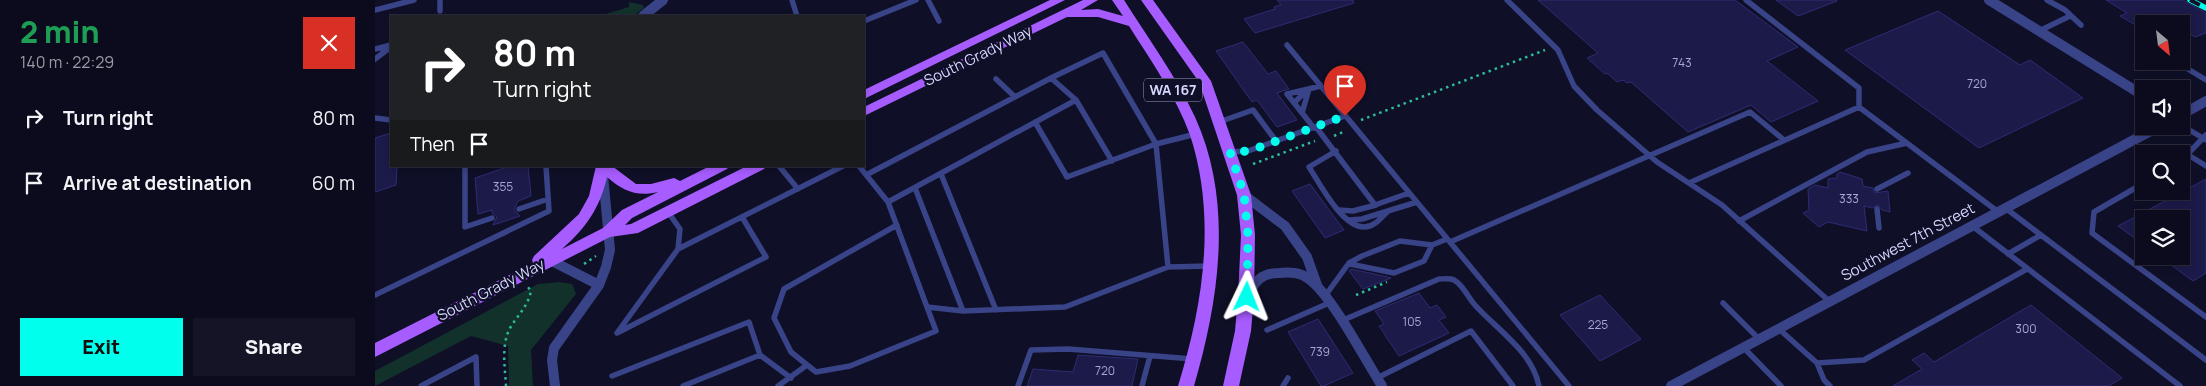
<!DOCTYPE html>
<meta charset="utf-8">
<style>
body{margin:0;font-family:Manrope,sans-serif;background:#141426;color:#f1f3f6;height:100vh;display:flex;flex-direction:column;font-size:19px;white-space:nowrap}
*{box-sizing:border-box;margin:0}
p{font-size:16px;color:#9a9ba4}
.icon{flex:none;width:28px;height:28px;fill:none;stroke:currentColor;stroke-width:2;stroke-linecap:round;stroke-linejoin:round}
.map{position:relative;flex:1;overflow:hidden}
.drawer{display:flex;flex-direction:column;background:#0b0b1d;width:375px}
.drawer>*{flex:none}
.top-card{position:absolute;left:15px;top:15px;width:475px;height:152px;border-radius:0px;box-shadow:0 2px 8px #0003,0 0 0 1px #2b2b3b;background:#202124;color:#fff;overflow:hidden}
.needle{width:32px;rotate:152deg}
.fabs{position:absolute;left:1760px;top:15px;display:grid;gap:10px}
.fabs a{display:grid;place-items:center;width:55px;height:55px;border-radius:0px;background:#0b0b1d;box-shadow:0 2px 8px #0003,0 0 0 1px #2b2b3b;font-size:25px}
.pin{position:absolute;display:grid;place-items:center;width:42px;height:42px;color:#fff;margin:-51px -21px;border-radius:50% 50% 50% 0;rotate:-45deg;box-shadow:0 0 5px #0007}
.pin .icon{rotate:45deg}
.me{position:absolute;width:55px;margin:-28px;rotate:2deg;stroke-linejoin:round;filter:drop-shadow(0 0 4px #0008)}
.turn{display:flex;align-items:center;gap:18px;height:105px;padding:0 20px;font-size:22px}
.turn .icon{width:65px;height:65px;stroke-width:2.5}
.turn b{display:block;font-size:35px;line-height:42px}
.then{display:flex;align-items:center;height:48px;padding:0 20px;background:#0003;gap:10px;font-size:19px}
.round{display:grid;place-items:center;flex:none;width:52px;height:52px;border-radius:0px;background:#141426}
.headline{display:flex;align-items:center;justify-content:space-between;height:85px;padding:0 20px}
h1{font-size:30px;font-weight:800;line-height:38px;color:#1e9e55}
.primary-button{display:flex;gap:10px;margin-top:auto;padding:10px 20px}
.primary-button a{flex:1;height:58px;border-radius:0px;background:#01ffee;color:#111;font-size:20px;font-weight:800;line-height:58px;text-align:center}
.primary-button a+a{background:#141426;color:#f1f3f6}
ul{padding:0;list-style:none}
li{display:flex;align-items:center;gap:15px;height:65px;padding:0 20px}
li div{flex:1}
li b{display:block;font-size:19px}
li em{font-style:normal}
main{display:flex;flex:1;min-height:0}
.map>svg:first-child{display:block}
</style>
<main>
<section class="drawer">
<div class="headline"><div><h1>2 min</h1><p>140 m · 22:29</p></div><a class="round" style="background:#d93025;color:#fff"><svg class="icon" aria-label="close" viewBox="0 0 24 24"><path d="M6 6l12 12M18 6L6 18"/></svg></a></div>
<ul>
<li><svg class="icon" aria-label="right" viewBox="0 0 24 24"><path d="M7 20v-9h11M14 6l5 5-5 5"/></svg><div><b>Turn right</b></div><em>80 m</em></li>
<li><svg class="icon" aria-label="arrive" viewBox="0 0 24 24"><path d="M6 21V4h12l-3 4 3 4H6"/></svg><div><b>Arrive at destination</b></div><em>60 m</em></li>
</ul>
<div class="primary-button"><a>Exit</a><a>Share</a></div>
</section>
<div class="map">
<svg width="1831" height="386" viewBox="0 0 1831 386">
<rect width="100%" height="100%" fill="#0f0f27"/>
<path fill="#12312b" d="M 254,2 L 268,5 L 269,8 L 258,16 L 224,16 L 254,7 Z
M 184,282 L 197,284 L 201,294 L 156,350 L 158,386 L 134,386 L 133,346 L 96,336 L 0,386 L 0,371 L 163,284 Z"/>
<path fill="#1c1a48" stroke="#2e2c75" d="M 902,0 L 978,0 L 979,3 L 880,33 L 869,19 L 900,9 L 899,7 L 906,5 Z
M 1163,0 L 1360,0 L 1423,47 L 1392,61 L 1443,101 L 1396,122 L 1376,105 L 1313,132 L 1256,82 L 1252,83 L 1248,80 L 1242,82 L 1232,73 L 1230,74 L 1212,58 L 1223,53 Z
M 1401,0 L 1461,0 L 1462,1 L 1423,16 Z
M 1731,0 L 1808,0 L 1831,13 L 1831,33 L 1820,37 L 1815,34 L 1806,38 L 1806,24 L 1769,24 L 1769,30 L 1745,16 L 1752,13 Z
M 1563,11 L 1645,65 L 1655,60 L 1708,98 L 1604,148 L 1470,50 Z
M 868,42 L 893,74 L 901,71 L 914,89 L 902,93 L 922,120 L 902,127 L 882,100 L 877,102 L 841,51 Z
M 16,133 L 16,166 L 22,166 L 21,185 L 0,192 L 0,138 Z
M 135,166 L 153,166 L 156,196 L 143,201 L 139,210 L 145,216 L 118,225 L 122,217 L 117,213 L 117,210 L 103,214 L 100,178 Z
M 1465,172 L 1487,179 L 1488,186 L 1498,188 L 1500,193 L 1513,191 L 1515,212 L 1507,210 L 1503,205 L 1497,208 L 1489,206 L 1492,231 L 1453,222 L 1444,227 L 1428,213 L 1434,210 L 1433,189 L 1440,185 L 1453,188 L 1453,179 L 1462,178 L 1462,174 Z
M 1831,179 L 1831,273 L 1818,281 L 1784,256 L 1806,256 L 1806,219 L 1769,219 L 1769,245 L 1743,226 Z
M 935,184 L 969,230 L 950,238 L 917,191 Z
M 976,269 L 995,273 L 1016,278 L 988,289 L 974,271 Z
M 1044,293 L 1055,308 L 1062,305 L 1071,317 L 1064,320 L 1074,333 L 1024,356 L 1004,326 L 1009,324 L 1000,311 Z
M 1225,295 L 1266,339 L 1225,361 L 1185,315 Z
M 1656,305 L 1747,378 L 1734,386 L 1518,386 L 1547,369 L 1537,360 L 1549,353 L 1559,362 Z
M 943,319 L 978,373 L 949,386 L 946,386 L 913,332 Z
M 703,355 L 763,359 L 757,386 L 652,386 L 658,369 L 698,372 Z"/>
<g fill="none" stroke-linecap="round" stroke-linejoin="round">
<path stroke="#2dbb9b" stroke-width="2.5" stroke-dasharray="2.5 4" stroke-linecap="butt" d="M 986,120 L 1170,50
M 959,136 L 970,131
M 878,164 L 940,141
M 209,264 L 221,256
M 981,295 L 1012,282
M 131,386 C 130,367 126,345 135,328 C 143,315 153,306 156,291 L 153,287"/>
<path stroke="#394387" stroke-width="5.5" d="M 65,0 L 65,11
M 417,0 L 422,16
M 553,0 L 564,21
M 1132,0 L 1183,50 L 1199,86 L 1222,110 L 1282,162 L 1347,205 L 1454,301
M 1371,0 L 1484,88 L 1484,107 L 1622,211
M 1672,0 L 1690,10 L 1706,25
M 0,10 L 39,0
M 489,21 L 541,0
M 1664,31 L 1695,16
M 912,45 L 1194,386
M 0,49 L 16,45
M 0,59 L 16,47
M 1803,63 L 1831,80
M 676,78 L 728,53 L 781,144 L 793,267
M 621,79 L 640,97
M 701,100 L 737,161
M 919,103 L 932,90
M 927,113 L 934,89
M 0,118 L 16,120
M 660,122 L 692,177 L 781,144 L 821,134
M 844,122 L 878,110 L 901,141
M 1806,125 L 1831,140
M 941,127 L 1000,205 L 1034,193
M 939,128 L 912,94 L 946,86
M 961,151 L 934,167 C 945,184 967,227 989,227 C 999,227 1006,218 1012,212
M 855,152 L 873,151 L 970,116
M 1815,156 L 1831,166
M 1806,161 L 1831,135
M 90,166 L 90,227 L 117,218
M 404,166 L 423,189
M 484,166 L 513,202 L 552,307 L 588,311 L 690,307 L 793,267 L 834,266
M 566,174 L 621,310
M 491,175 L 676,78 L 701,100 L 513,202
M 1314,183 L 1484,107
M 1769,183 L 1719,212 L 1717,233 L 1831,317
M 540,188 L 588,311
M 1502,189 L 1533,173
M 1629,207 L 1831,360
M 144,209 L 173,199
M 1502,209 L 1504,228
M 964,210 L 978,211 L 1001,205
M 293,212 L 305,229 L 303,249
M 367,217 L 391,257 L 242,333 L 303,249 L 468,166
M 974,220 L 987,219 L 1042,202
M 1364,221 L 1492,152 L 1532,143
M 522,225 L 409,289 L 399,318 L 416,352 L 441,372 L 475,366 L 561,331 L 552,307
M 1596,225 L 1805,386
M 1075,242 L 1375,112 L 1409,140
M 1633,254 L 1666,235
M 975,264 L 1019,273 L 1049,261 L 1057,245
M 0,295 L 174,211 L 171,166
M 950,296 L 974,263 L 987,256 L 1025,241 L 1057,245 L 1072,239
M 1348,303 L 1384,339
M 966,321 L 1064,279 C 1069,279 1075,278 1079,280 C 1088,285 1093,297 1099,304 C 1122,330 1157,351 1164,386
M 1404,329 L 1442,363 L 1449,380 L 1455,386
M 892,330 L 954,303
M 1368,347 L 1406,386
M 1442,363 L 1489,360 L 1652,269
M 237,376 L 374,322 L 385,355 L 416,378
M 1002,378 L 1096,331 L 1138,386
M 46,386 L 101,357 L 102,386
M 308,386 L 385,355
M 403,386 L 432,365
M 643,386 L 656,350 L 693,349 L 818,359
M 767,386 L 775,356
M 908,386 L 913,378"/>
<path stroke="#394387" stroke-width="10" d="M 268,16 L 288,0
M 175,260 L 224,285
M 180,386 L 177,360 L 179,348 L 224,285 L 231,267 L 235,250 L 228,175"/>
<path stroke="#394387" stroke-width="10" d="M 1614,0 L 1769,96
M 1806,115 L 1831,101
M 869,195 L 910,226 L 932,257 L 942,285
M 873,295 C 881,280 887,273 904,273 C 915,272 925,272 934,279 C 958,297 989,358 1007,386
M 1296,386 L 1785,126"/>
<path fill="#a75cff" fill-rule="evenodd" d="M 675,0 L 690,0 L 489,99 L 489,90 Z
M 708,0 L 723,0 L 706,10 L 723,9 L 748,16 L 737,0 L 749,0 C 773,38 801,76 820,117 C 859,202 844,300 819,386 L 803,386 C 828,306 842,217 815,135 C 801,96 776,61 754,26 L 723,17 L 692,17 L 489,116 L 489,107 Z
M 766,0 L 778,0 L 836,81 L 876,195 L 880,235 L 879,297 L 876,331 L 864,386 L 848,386 L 860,331 L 863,297 L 866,235 L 862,195 L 824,82 Z
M 221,166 L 237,166 L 261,184 L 276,184 L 299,178 L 305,181 L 335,166 L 354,166 L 352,169 L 257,218 L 250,225 L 256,224 L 372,166 L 391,166 L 389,169 L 263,233 L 235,237 L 0,357 L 0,343 L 158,263 L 157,260 L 159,256 L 204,214 L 214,196 ZM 232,177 C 248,191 262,197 283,192 L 247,210 L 228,228 L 187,249 C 211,228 225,208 232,177 Z"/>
<g stroke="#01ffee" stroke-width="5.5">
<path id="rail" d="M 1815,0 L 1831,8"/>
</g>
<use href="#rail" stroke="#0f0f27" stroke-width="4" stroke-dasharray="11" stroke-linecap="butt"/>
</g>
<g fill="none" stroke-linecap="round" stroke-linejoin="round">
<path stroke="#01ffee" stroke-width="9" stroke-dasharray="0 16.2" d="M 872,297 L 873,235 L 869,194 L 855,152 L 874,151 L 970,116"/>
</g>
<g text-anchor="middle" stroke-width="4.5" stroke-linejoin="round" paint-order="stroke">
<g font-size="12" fill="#a7a8d1">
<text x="1307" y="67">743</text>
<text x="1602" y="88">720</text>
<text x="128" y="191">355</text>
<text x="1474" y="203">333</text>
<text x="1037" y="326">105</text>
<text x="1223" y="329">225</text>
<text x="1651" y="333">300</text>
<text x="945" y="356">739</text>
<text x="730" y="375">720</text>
</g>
<rect fill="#0f0f27" stroke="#9a9bbe" stroke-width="1" x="769" y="78.5" width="58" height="23" rx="4"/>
<g font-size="14" font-weight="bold" fill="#d5d7ff">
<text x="798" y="95">WA 167</text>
</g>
<g font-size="15" fill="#d5d7ff" stroke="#0f0f27">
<text transform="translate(603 56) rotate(-26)" y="5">South Grady Way</text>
<text transform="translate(1533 242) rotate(-28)" y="5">Southwest 7th Street</text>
<text transform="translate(116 290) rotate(-27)" y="5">South Grady Way</text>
</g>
</g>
</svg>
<div class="fabs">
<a><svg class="needle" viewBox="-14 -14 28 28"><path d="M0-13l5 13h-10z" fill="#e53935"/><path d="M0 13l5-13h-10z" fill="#9a9ba4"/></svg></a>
<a><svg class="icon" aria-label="sound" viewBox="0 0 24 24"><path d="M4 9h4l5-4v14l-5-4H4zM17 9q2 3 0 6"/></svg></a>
<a><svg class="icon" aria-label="search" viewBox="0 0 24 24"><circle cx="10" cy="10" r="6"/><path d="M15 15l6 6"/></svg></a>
<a><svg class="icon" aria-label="layers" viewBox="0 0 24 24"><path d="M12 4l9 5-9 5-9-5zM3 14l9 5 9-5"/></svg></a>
</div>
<div class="pin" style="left:970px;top:116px;background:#d93025"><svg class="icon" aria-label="arrive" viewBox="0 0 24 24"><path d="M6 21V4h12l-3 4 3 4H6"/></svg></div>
<svg class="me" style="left:872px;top:297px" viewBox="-20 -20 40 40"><path d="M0-17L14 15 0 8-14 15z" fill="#01ffee" stroke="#fff" stroke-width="4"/></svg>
<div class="top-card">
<div class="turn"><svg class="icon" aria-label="right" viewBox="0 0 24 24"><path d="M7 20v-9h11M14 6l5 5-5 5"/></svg><div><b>80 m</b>Turn right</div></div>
<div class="then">Then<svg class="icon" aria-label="arrive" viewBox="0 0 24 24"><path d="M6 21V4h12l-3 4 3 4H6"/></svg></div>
</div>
</div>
</main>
